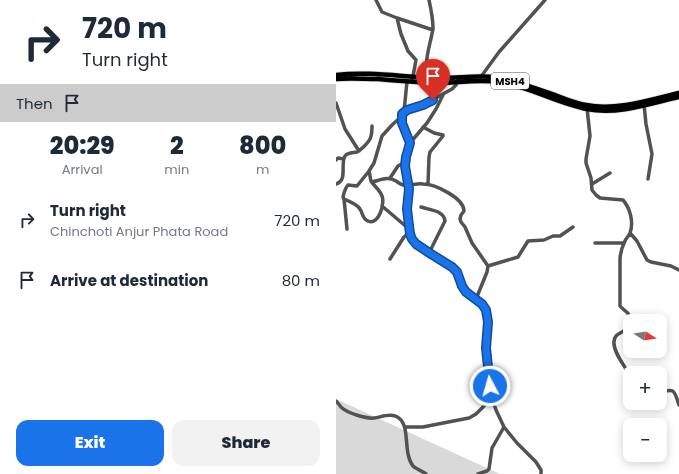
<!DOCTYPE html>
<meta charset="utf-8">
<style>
body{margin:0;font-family:Poppins,sans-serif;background:#f2f2f3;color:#1f2937;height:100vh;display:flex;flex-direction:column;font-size:15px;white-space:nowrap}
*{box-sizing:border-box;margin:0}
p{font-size:13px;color:#747a83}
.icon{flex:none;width:22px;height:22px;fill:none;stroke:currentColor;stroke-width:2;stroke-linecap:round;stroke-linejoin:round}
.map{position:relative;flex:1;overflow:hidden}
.panel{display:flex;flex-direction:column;background:#fff;width:336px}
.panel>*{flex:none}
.guide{background:#fff;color:#1f2937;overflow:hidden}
.needle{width:26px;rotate:102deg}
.buttons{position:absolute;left:287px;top:314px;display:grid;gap:8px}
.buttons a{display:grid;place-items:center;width:44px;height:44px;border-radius:8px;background:#fff;box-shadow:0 2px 10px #0003;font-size:20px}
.pin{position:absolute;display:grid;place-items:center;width:34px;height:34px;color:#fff;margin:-41px -17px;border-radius:50% 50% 50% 0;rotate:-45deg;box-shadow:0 0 4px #0007}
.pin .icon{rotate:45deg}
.me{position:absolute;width:44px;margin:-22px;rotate:354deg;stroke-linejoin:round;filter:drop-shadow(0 0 3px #0008)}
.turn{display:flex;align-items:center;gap:14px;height:84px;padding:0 16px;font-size:18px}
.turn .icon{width:52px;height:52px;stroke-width:2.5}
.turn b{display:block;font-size:28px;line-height:34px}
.then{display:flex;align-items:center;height:38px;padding:0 16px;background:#0003;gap:8px;font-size:15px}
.eta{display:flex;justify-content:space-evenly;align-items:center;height:68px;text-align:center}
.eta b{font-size:24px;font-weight:800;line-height:28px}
.action{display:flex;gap:8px;margin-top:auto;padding:8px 16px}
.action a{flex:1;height:46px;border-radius:12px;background:#1a73e8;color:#fff;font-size:16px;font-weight:800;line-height:46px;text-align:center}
.action a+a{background:#f2f2f3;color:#1f2937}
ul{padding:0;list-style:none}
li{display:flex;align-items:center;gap:12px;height:60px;padding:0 16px}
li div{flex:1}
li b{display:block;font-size:15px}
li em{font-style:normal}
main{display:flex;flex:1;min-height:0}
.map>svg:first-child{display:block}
</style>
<main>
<section class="panel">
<div class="guide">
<div class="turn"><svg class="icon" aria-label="right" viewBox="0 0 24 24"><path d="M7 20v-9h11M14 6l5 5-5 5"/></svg><div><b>720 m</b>Turn right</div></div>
<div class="then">Then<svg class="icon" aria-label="arrive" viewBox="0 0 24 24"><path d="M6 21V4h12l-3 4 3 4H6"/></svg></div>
</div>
<div class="eta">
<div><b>20:29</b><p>Arrival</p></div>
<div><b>2</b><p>min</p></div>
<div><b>800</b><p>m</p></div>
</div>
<ul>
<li><svg class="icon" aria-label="right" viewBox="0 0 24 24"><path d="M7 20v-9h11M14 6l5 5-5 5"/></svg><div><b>Turn right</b><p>Chinchoti Anjur Phata Road</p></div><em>720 m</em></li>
<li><svg class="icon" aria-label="arrive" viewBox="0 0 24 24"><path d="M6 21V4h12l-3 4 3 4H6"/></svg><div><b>Arrive at destination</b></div><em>80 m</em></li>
</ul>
<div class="action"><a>Exit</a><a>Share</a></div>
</section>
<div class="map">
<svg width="343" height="474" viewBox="0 0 343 474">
<rect width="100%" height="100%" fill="#fff"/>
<path fill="#d9d9d9" d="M 0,399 L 164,474 L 0,474 Z"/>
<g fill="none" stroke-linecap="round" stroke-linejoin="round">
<g stroke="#dbdbdb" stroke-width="6">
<path id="major" d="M 0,75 C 32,71 67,77 100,78 C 121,79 143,74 163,78 C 182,82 201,89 219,95 C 229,99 239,103 250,105 C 280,111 314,100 343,93
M 0,79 C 14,78 28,79 42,79 C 62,81 81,82 100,83 C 121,83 142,79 164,82 C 194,87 221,103 251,109 C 281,115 313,104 343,97"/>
</g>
<path stroke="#525252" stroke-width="3.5" d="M 40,0 L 46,12 L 61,18 L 97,30
M 93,0 C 95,9 97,19 97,28 C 96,38 88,61 91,68 C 92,72 96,75 99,78
M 61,18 L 65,34 L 72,51 L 80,60 L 76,81
M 144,78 L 163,52 L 209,0
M 122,80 L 120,85 L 116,89 L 87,105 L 71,110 L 66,114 L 66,123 L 74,143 L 70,157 L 69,165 L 73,189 L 71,209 L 72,225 L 76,239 L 80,244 L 95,254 L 117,267 L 121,272 L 126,286 L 130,292 L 146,304 L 150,310 L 152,322 L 150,348 L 151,357 L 152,378 L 156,399 L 160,410 L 168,427 L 181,443 L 200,462 L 205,470 L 205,474
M 0,103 L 9,129 L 23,151
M 308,104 L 310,124 L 316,154 L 312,179
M 251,108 L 254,136 L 250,159 L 250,163 L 255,178 L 256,190 L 260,195 L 264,198 L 287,200 C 294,208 298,222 294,233 C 293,236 290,238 289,241 C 286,247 284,253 284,260 L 284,306 C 287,310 291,311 293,315 C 295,318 294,321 293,324 C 290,335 278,331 278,342 C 277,352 289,366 294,376
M 68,112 L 71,81
M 87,127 L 98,133 L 107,135 L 107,136 L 94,152 L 93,157 L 92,184
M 74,143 L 91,123 L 100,109 L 107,95
M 0,160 L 2,158 L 8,159
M 33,171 C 34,174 34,178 35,181 C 38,186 44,190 46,196 C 49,203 43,226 32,221 C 26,219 27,213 24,209 C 21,204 13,201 8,199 L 7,197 C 8,193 9,188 12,185 L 21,186 L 33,171 L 38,163 L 46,136 L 56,125 L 66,116
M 54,178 L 62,166 L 69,162
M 36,182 C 45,180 52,176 60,181 C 63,183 65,185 68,185 C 74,186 81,183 87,184 C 99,184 128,198 128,211 L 125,215 L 124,219 L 125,222 L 129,227 L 136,243 L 152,266 L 151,272 L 140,299
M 0,184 C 12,181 4,164 9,156 C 12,152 17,153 21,152 C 25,150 32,143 34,139 C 36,135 36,130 36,126
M 256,184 L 274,173
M 8,199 L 11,229
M 46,206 L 73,229
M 85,207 C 93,210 108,210 109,221 L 93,253
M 294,233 L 301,241 L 311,260 L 315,262 L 335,266 L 343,270
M 259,243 L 288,243
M 54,259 L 68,237 L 74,232
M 152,266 L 182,257 L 192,241 L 208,240 L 217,236 L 224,236 L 237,227
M 324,392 C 340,388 338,391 343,405
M 0,401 C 2,403 4,406 6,408 C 12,413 30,419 38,418 C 46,417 56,412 64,419 C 74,428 67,453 77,466 C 80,469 86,471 90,474
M 69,427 L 87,427 L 97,425 L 133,418 L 140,414 L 150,404 L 157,401
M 142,474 L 151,471 L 153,469 L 156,448 L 168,427"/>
<use href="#major" stroke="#000" stroke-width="4.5"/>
</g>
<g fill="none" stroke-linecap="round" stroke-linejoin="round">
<g stroke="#114b97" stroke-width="10">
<path id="route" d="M 97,100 L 87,105 L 71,110 L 66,114 L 66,123 L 74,143 L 70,157 L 69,166 L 73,189 L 71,209 L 74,234 L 76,239 L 80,244 L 95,254 L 116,267 L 121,272 L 126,286 L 130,292 L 146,304 L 150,310 L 152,322 L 150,348 L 154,386"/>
</g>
<use href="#route" stroke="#1a73e8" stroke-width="7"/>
</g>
<g text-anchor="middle" stroke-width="3" stroke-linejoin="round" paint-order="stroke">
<rect fill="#fff" stroke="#4c4c4c" stroke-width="1" x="155" y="73" width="38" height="16" rx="3"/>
<g font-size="10" font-weight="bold" fill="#000">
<text x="174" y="85">MSH4</text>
</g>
</g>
</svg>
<div class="buttons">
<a><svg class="needle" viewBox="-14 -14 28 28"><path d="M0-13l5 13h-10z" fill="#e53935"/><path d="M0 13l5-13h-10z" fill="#747a83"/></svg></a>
<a>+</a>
<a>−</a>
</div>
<div class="pin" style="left:97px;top:100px;background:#d93025"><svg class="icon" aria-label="arrive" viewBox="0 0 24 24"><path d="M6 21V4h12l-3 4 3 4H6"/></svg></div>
<svg class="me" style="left:154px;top:386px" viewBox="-20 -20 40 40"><circle r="17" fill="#1a73e8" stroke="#fff" stroke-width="3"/><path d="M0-11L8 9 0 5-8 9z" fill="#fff"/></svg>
</div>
</main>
